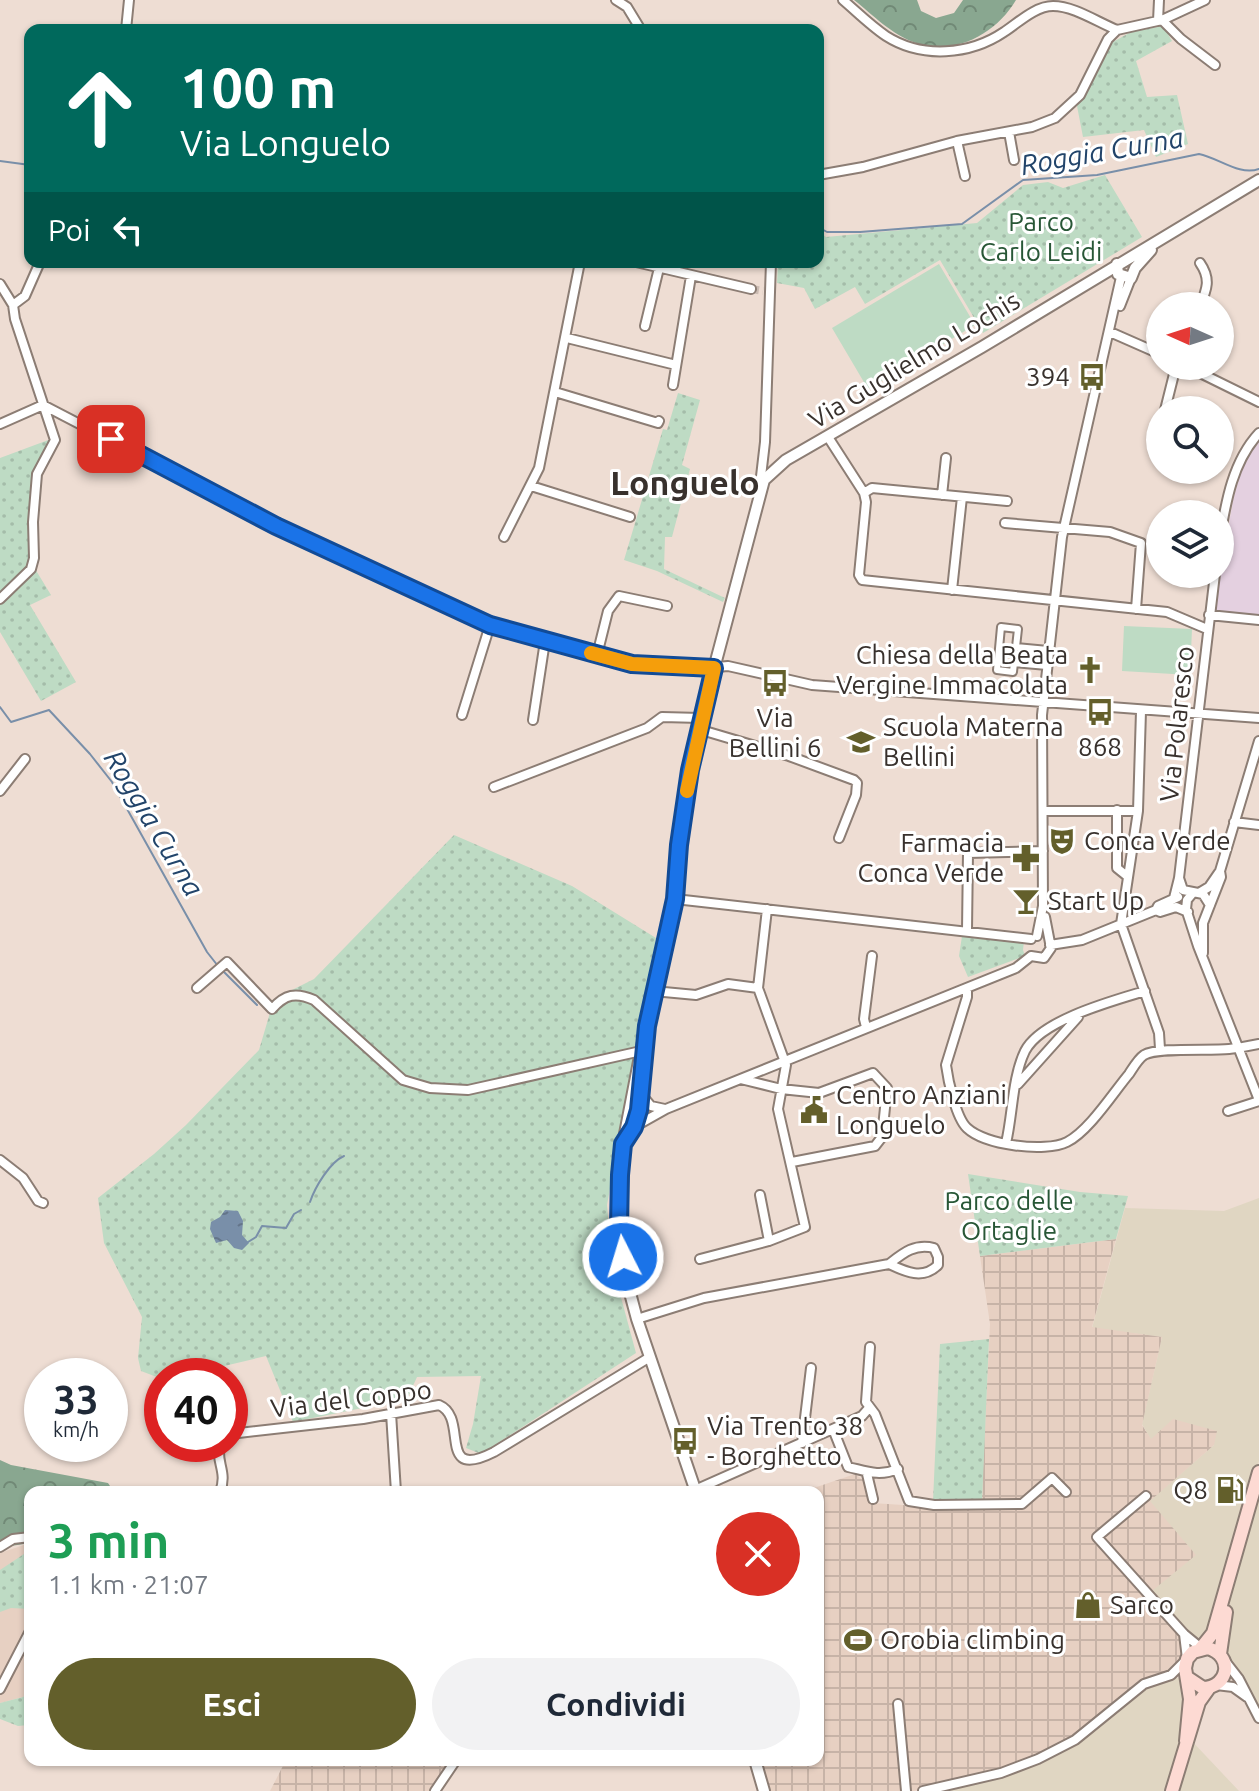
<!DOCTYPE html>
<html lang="it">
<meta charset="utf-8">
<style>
body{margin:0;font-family:Ubuntu,sans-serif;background:#f2f2f3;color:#1f2937;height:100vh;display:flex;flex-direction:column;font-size:30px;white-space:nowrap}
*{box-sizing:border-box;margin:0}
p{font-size:26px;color:#747a83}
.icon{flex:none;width:44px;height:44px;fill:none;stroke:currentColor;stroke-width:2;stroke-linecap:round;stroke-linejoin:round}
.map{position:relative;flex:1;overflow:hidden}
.panel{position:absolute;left:24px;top:1486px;width:800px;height:280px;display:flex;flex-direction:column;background:#fff;border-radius:16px;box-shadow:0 2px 6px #0004}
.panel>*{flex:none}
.top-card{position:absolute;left:24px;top:24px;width:800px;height:244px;border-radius:16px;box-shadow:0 2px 6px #0004;background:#00695c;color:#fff;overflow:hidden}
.needle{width:52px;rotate:273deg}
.buttons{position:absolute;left:1146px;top:292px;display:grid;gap:16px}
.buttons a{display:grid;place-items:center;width:88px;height:88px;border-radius:50%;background:#fff;box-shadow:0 2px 6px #0004;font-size:40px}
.speed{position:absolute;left:24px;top:1358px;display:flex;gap:16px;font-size:40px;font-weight:700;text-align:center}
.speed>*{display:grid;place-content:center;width:104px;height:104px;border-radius:50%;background:#fff;box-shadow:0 2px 6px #0004;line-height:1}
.speed small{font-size:20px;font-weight:400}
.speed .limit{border:12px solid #d22;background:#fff;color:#111}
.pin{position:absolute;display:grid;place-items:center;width:68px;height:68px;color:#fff;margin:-34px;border-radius:16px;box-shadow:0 4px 12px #0006}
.me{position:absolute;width:88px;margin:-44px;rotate:355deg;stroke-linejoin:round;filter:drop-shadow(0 0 6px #0008)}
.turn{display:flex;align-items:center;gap:28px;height:168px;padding:0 24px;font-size:36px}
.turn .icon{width:104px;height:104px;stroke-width:2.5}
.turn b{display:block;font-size:56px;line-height:68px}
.then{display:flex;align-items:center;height:76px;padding:0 24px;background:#0003;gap:16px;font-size:30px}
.round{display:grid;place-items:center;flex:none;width:84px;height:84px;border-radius:42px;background:#f2f2f3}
.overview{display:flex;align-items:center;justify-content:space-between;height:136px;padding:0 24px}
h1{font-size:48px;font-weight:700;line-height:60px;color:#1e9e55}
.primary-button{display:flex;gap:16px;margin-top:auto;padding:16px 24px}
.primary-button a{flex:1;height:92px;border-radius:48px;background:#635f2b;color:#fff;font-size:32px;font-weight:700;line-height:92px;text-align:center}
.primary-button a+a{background:#f2f2f3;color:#1f2937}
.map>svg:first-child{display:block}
</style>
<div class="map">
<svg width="1259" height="1791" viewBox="0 0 1259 1791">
<defs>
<pattern id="industrial-grid" width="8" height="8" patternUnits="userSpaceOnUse" patternTransform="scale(2)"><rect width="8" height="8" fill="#e7d0c2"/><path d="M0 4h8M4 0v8" fill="none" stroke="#c7b3a7"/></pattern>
<pattern id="green-dots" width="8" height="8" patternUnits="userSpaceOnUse" patternTransform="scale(2)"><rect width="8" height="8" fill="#bedbc4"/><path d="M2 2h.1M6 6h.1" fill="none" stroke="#a4bca9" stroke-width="1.8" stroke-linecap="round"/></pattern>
<pattern id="forest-crowns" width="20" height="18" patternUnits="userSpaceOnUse" patternTransform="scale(2)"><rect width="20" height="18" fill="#89a790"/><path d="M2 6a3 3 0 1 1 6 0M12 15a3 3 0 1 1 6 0" fill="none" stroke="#718976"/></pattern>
<pattern id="water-ripples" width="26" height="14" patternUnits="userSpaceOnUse" patternTransform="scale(2)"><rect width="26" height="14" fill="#798fa9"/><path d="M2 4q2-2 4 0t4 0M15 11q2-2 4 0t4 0" fill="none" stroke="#64758a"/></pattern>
</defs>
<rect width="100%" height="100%" fill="#eeddd3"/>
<path fill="#e0d6c2" d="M 1259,1198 L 1259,1461 L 1227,1580 L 1210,1631 L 1200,1643 L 1186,1631 L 1151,1592 L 1149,1501 L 1214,1445 L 1151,1440 L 1142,1424 L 1162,1337 L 1092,1328 L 1125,1208 L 1224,1211 Z
M 1259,1479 L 1259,1716 L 1222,1654 L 1232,1582 Z
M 1170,1677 L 1186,1679 L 1184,1741 L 1170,1791 L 934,1791 L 1145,1686 Z
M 1189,1738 L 1239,1791 L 1174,1791 Z"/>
<path fill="url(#industrial-grid)" d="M 1116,1239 L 1092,1327 L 1162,1337 L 1142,1425 L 1151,1439 L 1173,1419 L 1217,1431 L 1214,1445 L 1150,1501 L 1196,1555 L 1147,1595 L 1182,1635 L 1184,1657 L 1170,1672 L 1142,1681 L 1074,1737 L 1038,1756 L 1000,1771 L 913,1791 L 766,1791 L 757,1760 L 818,1760 L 818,1492 L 802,1492 L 855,1474 L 867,1483 L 872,1503 L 981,1510 L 990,1324 L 980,1256 Z
M 286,1760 L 450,1760 L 430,1791 L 270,1791 Z"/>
<path fill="#e4d0e0" d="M 1259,442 L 1259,616 L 1214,611 L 1233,500 L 1243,464 Z"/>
<path fill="#e7d0c2" d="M 30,1543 L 30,1691 L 23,1697 L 0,1703 L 0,1553 Z"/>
<path fill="url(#green-dots)" d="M 1163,26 L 1172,41 L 1136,61 L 1147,97 L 1177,95 L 1188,144 L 1156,157 L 1144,130 L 1083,137 L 1077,106 L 1111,43 L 1131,32 Z
M 1105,175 L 1142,237 L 983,333 L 940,260 L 865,304 L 855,287 L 815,309 L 804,288 L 777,283 L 778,262 L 818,262 L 818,231 L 826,237 L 977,223 L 1023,185 L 1048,182 L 1063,188 Z
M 678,393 L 700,400 L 682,465 L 690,469 L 672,537 L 665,537 L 664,569 L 725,598 L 723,602 L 657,571 L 624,560 L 663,429 L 667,430 Z
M 51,439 L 34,470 L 29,517 L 29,559 L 51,595 L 30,605 L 76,682 L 41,701 L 0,632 L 0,458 Z
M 454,835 L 572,886 L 656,938 L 607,1205 L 612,1264 L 636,1353 L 481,1454 L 466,1448 L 473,1424 L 481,1376 L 417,1377 L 407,1399 L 293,1422 L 266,1356 L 182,1376 L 162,1376 L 162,1379 L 141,1371 L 138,1358 L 142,1317 L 104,1243 L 98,1198 L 154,1154 L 186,1125 L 259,1050 L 272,1006 L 284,994 L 314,979 Z
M 962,936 L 1024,941 L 1023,950 L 1025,956 L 968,977 L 959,956 Z
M 968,1174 L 1080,1192 L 1128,1196 L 1116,1239 L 980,1256 Z
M 989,1339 L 982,1502 L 933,1501 L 940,1344 Z
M 30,1550 L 30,1609 L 11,1608 L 0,1612 L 0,1570 Z
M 30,1691 L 30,1730 L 28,1725 L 18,1726 L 0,1719 L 0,1703 L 23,1697 Z"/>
<path fill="url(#forest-crowns)" d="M 854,0 L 917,0 L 921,11 L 936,18 L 954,13 L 963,0 L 1016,0 C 996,34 955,56 916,43 C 892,35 873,15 854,0 Z
M 0,1460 L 11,1465 L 108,1483 L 114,1492 L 30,1492 L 30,1543 L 11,1546 L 0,1553 Z"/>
<path fill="#bedbc4" d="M 939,264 L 975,325 L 868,389 L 832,328 Z
M 1124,626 L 1192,629 L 1190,675 L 1122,671 Z"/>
<path fill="url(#water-ripples)" d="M 225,1210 L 238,1211 L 243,1221 L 242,1235 L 249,1243 L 242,1250 L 234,1248 L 227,1240 L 216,1243 L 210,1229 L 211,1222 L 220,1217 Z"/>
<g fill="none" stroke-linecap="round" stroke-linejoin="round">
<path stroke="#798fa9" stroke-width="2" d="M 0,161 L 30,165
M 818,227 L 827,232 L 860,232 L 962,224 L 1023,180 L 1097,175 L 1199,154 C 1219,158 1239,176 1259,169
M 0,707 L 11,722 L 49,710 L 90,754 L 112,782 L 207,952 L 218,966
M 222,970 L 257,1005
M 310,1202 C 315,1187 330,1162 344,1156
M 248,1242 L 256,1237 L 262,1226 L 286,1228 L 294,1214 L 301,1210"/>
<path stroke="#cabbb2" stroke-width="8" stroke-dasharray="8 4" stroke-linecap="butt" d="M 751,289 L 763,291"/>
<g stroke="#8c7d74" stroke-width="10">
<path id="pedestrian" d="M 1047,666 L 1014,663 L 1013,672 L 997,670 L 1001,627 L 1018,629 L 1016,647 L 1048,650"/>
</g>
<g stroke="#8c7d74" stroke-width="12">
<path id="minor" d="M 616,0 L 627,7 L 641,30
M 843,0 C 857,12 871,26 886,36 C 922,59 970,55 1004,32 C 1018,23 1035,6 1053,6 C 1074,6 1097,22 1117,30
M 1162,20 L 1181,39 L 1215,65
M 1158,21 L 1159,0
M 126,30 L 129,0
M 1009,132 L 1014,160
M 957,141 L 965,176
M 818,175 L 863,167 L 957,141 L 1032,127 L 1055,118 L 1080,95 L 1108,39 L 1117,30 L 1162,20 L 1205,0
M 636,262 L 751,289
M 1200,263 C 1211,279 1207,289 1200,306
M 0,284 L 13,305 L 15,319 L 55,440 L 37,474 L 33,522 L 34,558 L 31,569 L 0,599
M 13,305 L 25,296 L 40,262
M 1120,306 L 1131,278
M 645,326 L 659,268
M 1110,332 L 1160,354
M 567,338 L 676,365
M 1186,366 L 1259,402
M 673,385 L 691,276
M 555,392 L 658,423 L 659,421
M 43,405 L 276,526 L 454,609 L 490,625 L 632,664 L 706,668 L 728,666 L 812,685 L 1259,718
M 1165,410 L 1176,366
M 0,424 L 43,405
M 828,437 L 864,493 L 866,502 L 859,575 L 862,580 L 1167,612 L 1207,629
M 1158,438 L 1160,428
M 760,485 L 765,442 L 771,262
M 531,486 L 630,517
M 864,493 L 872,488 L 1007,501
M 942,495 L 946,458
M 1005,523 L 1110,532 L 1141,543 L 1136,609
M 504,537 L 539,468 L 580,262
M 1220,537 C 1226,501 1233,461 1259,433
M 952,590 L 962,497
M 1209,615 L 1259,620
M 597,655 L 608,611 L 619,596 L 667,606
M 1141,711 L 1138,811 L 1121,924 L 1159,1033 L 1160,1049
M 462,715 L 490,625
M 533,720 L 545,641
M 698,729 L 789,756 L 854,780 L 857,783 L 856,795 L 839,838
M 494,787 L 647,728 L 662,717 L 701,718
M 0,791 L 25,759
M 1117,810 L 1117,868 L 1127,876
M 1044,811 L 1138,811
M 1234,822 L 1259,825
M 1179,878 L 1183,890 L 1203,894 L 1210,905
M 1199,893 L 1209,887 L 1220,871
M 1192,894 L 1187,900 L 1186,909 L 1198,946 L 1259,1100
M 1174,898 L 1179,878 L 1215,574
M 675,899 L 1031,939
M 1156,910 L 1160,912 L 1176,907 L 1188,912
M 967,930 L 968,853 L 1043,851
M 1037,936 L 1043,906 L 1042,715 L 1062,537 L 1121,277
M 1050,945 L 1082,940 L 1156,910 L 1158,906 L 1178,897
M 1203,953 L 1203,923 L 1221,877 L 1220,871 L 1259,741
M 197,988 L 227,962 L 272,1009 C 285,994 296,992 314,1000 L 403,1080 L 430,1088 L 468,1090 L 641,1051
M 967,988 L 967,997 L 946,1065 C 948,1080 956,1118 967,1128 C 985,1145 1045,1153 1067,1142 C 1089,1131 1113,1093 1129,1074 C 1133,1068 1138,1059 1144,1055 C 1157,1047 1210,1051 1229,1049 C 1239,1048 1249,1046 1259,1044
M 664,992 L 696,995 L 728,984 L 758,988
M 866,1027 L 864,1019 L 872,956
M 741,1079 L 781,1089 L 819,1093 L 873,1073 L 887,1088 L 882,1137 L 875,1146 L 792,1162
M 1018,1084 L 1078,1017
M 641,1094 L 651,1106 L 665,1109
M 1228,1111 L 1259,1101
M 634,1127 L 666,1109 L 1016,968 L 1031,956 L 1044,958 L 1051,948 L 1045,917
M 1006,1143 C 1013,1114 1012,1078 1025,1051 C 1041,1020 1112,1001 1145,991
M 0,1160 L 23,1178 L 38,1201 L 43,1203
M 760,1195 L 769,1241
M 700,1259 L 769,1241 L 805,1227 L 778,1109 L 786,1065 L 758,988 L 767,909
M 637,1319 L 704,1298 L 889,1264 C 903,1253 915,1243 934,1248 L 938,1257 L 938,1265 C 923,1280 906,1272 889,1264
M 870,1347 L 866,1402 L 875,1414 L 909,1501 L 934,1505 L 1022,1504 L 1052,1478 L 1066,1492
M 391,1413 L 396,1492
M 833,1429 L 848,1467 C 866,1471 879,1477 898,1469
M 230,1434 L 363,1419 L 439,1405 C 470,1418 435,1482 494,1452 L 650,1357
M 802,1443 L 811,1368
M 867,1474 L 873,1499
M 695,1490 L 862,1416 L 869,1408
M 220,1492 C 228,1471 215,1462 220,1444
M 1146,1496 L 1097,1537 L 1184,1634 L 1201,1648
M 0,1547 L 13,1539 L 30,1537
M 1225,1661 L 1239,1679 L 1259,1718
M 1216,1685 L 1233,1687 L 1247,1697
M 0,1689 L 30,1631
M 898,1704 L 906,1791
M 435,1791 L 456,1760
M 923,1791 L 1001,1773 L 1038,1759 L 1075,1740 L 1144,1684 L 1171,1675 L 1187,1659 L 1184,1634"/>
</g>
<g stroke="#8c7d74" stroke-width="14">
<path id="tertiary" d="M 1117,264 L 1118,274 L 1131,278 L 1135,268 L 1151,250
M 630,1134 L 639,1110 L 642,1080
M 696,1492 L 637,1319 L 626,1278 L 619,1227 L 620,1175 L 623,1144 L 641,1051 L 675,899 L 682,818 L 698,729 L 764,480 L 786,460 L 982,347 L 1259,180
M 755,1760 L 764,1791"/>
</g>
<g stroke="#8c7d74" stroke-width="16">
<path id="secondary" d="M 1201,1648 L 1213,1633 L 1259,1472
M 1220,1654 L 1226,1612
M 1186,1741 L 1190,1699 L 1185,1668 L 1187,1659 L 1193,1652 L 1208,1648 C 1234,1656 1229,1687 1203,1688 L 1188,1678
M 1172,1791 L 1199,1702 L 1209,1688"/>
</g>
<use href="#pedestrian" stroke="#fff" stroke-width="6"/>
<use href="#minor" stroke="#fff" stroke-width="8"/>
<use href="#tertiary" stroke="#fff" stroke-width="10"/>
<use href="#secondary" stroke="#fddad3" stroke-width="12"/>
</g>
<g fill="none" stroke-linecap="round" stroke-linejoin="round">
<g stroke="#114b97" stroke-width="20">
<path id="route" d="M 111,439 L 276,526 L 490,625 L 632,664 L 714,668 L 690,770 L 679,845 L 675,899 L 647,1026 L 639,1110 L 634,1127 L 623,1144 L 620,1175 L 619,1227 L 623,1257"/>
</g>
<use href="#route" stroke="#1a73e8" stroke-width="14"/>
<path stroke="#f59e0b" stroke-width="14" d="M 591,653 L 632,664 L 714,668 L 687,791"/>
</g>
<defs>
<g id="bus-bare" transform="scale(2.16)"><path d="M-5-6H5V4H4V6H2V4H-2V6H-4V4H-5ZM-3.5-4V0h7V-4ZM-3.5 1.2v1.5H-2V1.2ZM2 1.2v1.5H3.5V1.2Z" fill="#635f2b" stroke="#fff" stroke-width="2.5" paint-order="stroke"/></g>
<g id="church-bare" transform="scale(2.16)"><path d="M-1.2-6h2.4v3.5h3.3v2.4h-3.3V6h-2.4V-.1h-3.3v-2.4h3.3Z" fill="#635f2b" stroke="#fff" stroke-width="2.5" paint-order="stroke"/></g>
<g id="school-bare" transform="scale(2.16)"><path d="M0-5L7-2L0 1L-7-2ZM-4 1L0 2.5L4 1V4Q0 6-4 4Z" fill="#635f2b" stroke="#fff" stroke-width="2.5" paint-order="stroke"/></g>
<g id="theatre-bare" transform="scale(2.16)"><path d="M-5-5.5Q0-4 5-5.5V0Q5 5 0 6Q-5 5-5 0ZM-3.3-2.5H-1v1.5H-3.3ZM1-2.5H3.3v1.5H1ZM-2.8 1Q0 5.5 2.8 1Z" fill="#635f2b" stroke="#fff" stroke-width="2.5" paint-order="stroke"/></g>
<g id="pharmacy-bare" transform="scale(2.16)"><path d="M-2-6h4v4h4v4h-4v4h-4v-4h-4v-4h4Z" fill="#635f2b" stroke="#fff" stroke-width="2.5" paint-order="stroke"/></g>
<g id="bar-bare" transform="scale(2.16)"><path d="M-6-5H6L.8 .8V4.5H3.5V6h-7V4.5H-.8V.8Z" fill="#635f2b" stroke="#fff" stroke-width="2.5" paint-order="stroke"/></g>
<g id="civic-bare" transform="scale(2.16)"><path d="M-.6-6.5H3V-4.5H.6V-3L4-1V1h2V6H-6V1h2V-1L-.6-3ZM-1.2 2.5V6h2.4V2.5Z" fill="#635f2b" stroke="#fff" stroke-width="2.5" paint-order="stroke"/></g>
<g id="fuel-bare" transform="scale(2.16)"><path d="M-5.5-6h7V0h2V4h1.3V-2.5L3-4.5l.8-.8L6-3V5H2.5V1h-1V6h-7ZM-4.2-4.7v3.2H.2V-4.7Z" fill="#635f2b" stroke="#fff" stroke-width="2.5" paint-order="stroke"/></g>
<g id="shop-bare" transform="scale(2.16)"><path d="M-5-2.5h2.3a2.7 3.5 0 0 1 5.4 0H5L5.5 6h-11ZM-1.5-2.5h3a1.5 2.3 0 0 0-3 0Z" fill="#635f2b" stroke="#fff" stroke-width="2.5" paint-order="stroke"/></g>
<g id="stadium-bare" transform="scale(2.16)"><path d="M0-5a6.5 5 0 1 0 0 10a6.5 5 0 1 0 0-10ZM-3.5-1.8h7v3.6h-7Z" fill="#635f2b" stroke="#fff" stroke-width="2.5" paint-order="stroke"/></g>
</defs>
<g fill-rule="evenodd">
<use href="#bus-bare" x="1092" y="377"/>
<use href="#church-bare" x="1090" y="670"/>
<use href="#bus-bare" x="775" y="683"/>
<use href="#bus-bare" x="1100" y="712"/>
<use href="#school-bare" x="861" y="742"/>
<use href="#theatre-bare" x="1062" y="841"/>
<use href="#pharmacy-bare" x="1026" y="858"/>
<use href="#bar-bare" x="1026" y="901"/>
<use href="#civic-bare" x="814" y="1110"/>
<use href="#bus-bare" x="685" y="1441"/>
<use href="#fuel-bare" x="1230" y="1490"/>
<use href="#shop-bare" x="1088" y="1605"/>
<use href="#stadium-bare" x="858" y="1640"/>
</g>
<g text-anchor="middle" stroke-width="6" stroke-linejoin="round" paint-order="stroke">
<g font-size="26" fill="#285736" stroke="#fff">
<text x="1041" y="231">Parco<tspan x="1041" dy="30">Carlo Leidi</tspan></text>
<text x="1009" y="1210">Parco delle<tspan x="1009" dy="30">Ortaglie</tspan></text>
</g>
<g font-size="26" fill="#38312d" stroke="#fff">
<text transform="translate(914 360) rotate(-31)" y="9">Via Guglielmo Lochis</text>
<text transform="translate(1177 724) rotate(-84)" y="9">Via Polaresco</text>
<text transform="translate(351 1399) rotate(-7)" y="9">Via del Coppo</text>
</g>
<g font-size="26" fill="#38312d" stroke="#fff" text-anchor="start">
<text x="1070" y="386" text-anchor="end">394</text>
<text x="1068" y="664" text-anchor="end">Chiesa della Beata<tspan x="1068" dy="30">Vergine Immacolata</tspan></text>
<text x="775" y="727" text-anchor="middle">Via<tspan x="775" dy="30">Bellini 6</tspan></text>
<text x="883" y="736">Scuola Materna<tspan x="883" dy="30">Bellini</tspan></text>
<text x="1100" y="756" text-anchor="middle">868</text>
<text x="1084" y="850">Conca Verde</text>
<text x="1004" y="852" text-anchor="end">Farmacia<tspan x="1004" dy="30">Conca Verde</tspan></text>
<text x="1048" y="910">Start Up</text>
<text x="836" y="1104">Centro Anziani<tspan x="836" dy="30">Longuelo</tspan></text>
<text x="707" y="1435">Via Trento 38<tspan x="707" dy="30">- Borghetto</tspan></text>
<text x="1208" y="1499" text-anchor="end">Q8</text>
<text x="1110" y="1614">Sarco</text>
<text x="880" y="1649">Orobia climbing</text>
</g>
<g font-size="28" font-style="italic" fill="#22446a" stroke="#fff">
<text transform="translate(1102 151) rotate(-10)" y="10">Roggia Curna</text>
<text transform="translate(154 823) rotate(59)" y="10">Roggia Curna</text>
</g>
<g font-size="34" font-weight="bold" fill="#38312d" stroke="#fff">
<text x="685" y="495">Longuelo</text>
</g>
</g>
</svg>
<div class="buttons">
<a><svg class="needle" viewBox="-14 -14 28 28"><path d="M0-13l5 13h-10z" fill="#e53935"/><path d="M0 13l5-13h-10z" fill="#747a83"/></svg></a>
<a><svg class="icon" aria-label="search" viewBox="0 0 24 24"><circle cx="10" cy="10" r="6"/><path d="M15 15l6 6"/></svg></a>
<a><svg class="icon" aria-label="layers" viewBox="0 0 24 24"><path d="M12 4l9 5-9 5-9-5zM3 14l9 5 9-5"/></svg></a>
</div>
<div class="speed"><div>33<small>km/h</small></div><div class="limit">40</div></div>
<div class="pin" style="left:111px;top:439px;background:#d93025"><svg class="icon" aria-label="arrive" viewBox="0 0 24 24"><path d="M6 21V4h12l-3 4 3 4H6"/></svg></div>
<svg class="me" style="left:623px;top:1257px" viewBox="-20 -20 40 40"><circle r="17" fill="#1a73e8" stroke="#fff" stroke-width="3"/><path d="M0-11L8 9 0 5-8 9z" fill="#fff"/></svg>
<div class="top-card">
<div class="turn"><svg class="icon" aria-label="ahead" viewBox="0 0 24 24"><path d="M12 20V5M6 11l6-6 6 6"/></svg><div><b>100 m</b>Via Longuelo</div></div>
<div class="then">Poi<svg class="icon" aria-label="left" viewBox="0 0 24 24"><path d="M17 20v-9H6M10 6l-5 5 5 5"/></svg></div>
</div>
<section class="panel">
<div class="overview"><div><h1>3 min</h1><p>1.1 km · 21:07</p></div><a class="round" style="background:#d93025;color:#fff"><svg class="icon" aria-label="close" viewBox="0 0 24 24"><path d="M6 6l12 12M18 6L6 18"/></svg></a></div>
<div class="primary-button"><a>Esci</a><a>Condividi</a></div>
</section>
</div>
